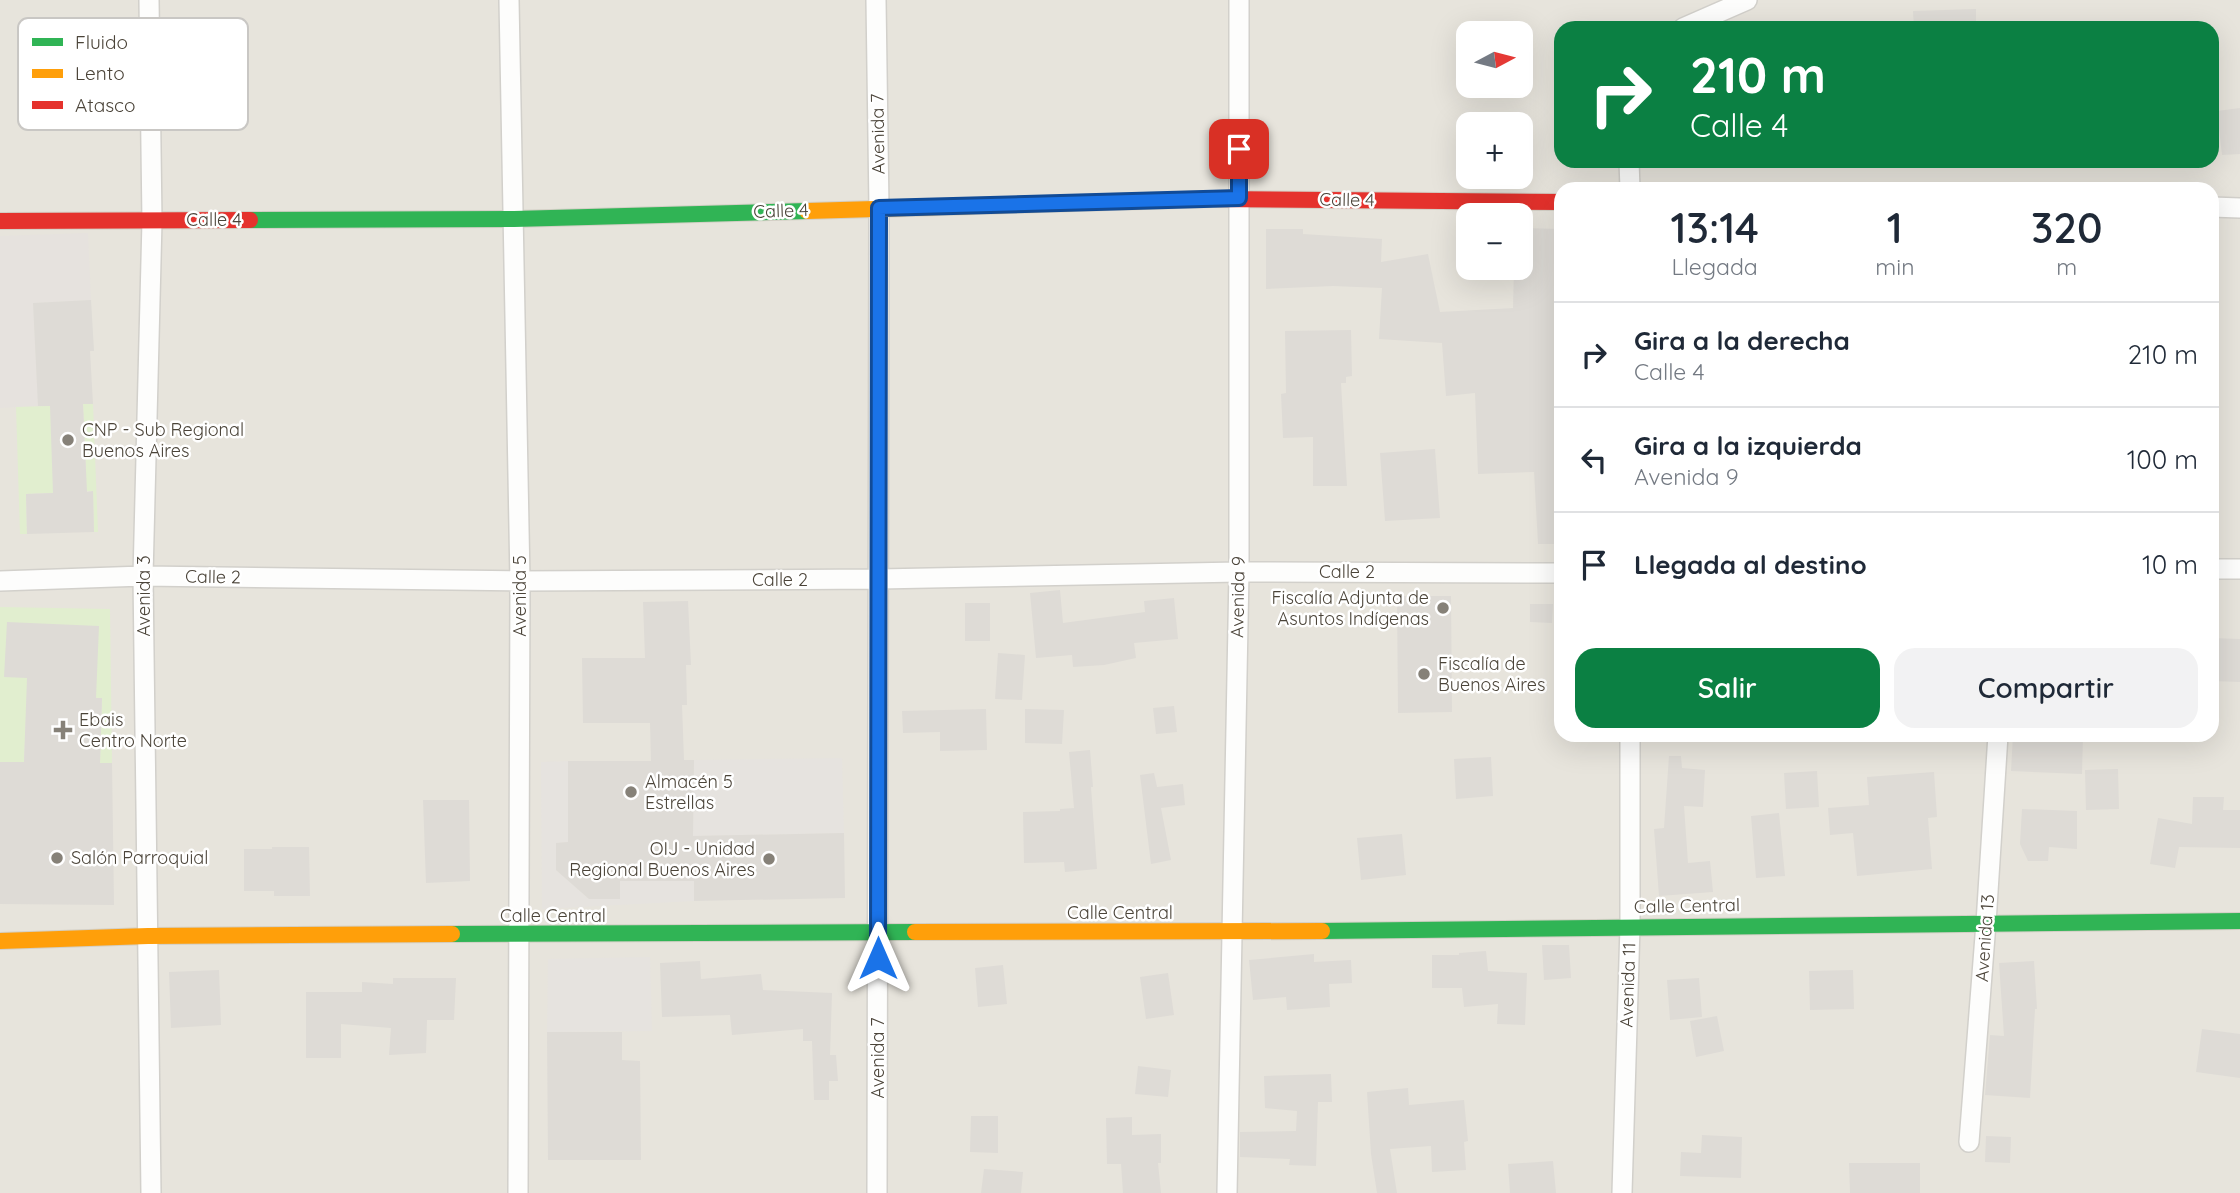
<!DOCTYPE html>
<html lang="es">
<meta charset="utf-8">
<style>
body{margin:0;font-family:Quicksand,sans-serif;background:#f2f2f3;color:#1f2937;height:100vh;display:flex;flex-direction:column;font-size:26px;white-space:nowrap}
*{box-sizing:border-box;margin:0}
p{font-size:23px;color:#747a83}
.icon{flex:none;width:38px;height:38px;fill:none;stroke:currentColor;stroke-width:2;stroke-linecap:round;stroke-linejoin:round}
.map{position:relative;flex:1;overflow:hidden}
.details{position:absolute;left:1554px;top:182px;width:665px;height:560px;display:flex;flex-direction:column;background:#fff;border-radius:21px;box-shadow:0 7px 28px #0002}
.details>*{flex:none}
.banner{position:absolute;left:1554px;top:21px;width:665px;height:147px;border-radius:21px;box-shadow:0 7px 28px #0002;background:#0b8043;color:#fff;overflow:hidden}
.needle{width:46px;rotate:83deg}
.tools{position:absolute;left:1456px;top:21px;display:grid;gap:14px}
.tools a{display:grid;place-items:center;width:77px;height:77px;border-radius:14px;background:#fff;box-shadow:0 7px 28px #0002;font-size:35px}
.pin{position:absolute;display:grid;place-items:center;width:60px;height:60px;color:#fff;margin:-30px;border-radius:14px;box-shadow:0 4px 10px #0006}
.me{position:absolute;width:77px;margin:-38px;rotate:0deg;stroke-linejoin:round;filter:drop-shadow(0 0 5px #0008)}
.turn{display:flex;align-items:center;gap:24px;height:147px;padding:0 21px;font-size:32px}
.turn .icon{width:91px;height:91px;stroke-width:2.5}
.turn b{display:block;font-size:49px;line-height:60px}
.eta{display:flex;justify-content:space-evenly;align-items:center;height:119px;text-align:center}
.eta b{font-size:42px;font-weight:600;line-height:49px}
.action{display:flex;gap:14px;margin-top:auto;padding:14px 21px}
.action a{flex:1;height:80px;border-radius:21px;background:#0b8043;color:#fff;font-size:28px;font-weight:600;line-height:80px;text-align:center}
.action a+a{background:#f2f2f3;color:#1f2937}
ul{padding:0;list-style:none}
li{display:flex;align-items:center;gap:21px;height:105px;padding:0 21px;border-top:2px solid #e0e1e3}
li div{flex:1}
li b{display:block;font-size:26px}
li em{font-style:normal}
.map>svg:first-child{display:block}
</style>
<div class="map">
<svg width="2240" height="1193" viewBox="0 0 2240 1193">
<rect width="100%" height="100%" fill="#f4f2ee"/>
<path fill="#e7e4dc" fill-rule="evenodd" d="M 0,0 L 2240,0 L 2240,1193 L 0,1193 ZM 1561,28 L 2212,28 L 2212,161 L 1561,161 ZM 1468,33 L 1521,33 L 1521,86 L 1468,86 ZM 1468,124 L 1521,124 L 1521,177 L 1468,177 ZM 1561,189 L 2212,189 L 2212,735 L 1561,735 ZM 1468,215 L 1521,215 L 1521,268 L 1468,268 Z"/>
<path fill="#e6e2de" d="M 88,233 L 91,300 L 33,303 L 38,406 L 0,408 L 0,236 Z"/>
<path fill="#e1eecf" d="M 83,404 L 93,404 L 98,532 L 94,532 L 93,491 L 26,494 L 27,534 L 20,534 L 16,407 L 50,406 L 86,475 Z
M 0,607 L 110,609 L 112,763 L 100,763 L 102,698 L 27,695 L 24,762 L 0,762 Z"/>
<path fill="#e6e3df" d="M 842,758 L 844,833 L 693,836 L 694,760 Z
M 568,761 L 568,842 L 556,843 L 556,870 L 589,899 L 620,899 L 620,881 L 694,881 L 694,901 L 542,909 L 541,762 Z
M 650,957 L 652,1031 L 547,1032 L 548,959 Z"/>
<path fill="#dedbd6" d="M 1976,9 L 1976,28 L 1914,28 L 1913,11 Z
M 2240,108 L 2240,154 L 2222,155 L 2217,111 Z
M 1521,228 L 1561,229 L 1561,396 L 1558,396 L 1561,422 L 1561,544 L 1538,544 L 1534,472 L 1478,474 L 1475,393 L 1446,396 L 1442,343 L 1379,339 L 1382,288 L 1333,286 L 1266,289 L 1266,229 L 1303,229 L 1303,234 L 1382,239 L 1381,262 L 1428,254 L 1440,312 L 1513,308 L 1514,268 L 1521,268 Z
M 91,300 L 94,351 L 90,351 L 93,404 L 83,404 L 87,492 L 93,491 L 94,532 L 27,534 L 26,494 L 53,493 L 50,406 L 38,406 L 33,303 Z
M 1351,330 L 1352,376 L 1346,377 L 1346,383 L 1341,383 L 1347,486 L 1313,486 L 1313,437 L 1283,438 L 1281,394 L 1286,393 L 1285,331 Z
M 1435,449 L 1440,518 L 1385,521 L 1380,453 Z
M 1060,590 L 1063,623 L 1145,612 L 1144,601 L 1174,598 L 1178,639 L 1134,643 L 1136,658 L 1104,665 L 1073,667 L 1072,655 L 1036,658 L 1030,593 Z
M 1397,596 L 1451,596 L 1452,712 L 1398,713 Z
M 688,601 L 691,665 L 686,665 L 687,705 L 682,705 L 684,760 L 694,760 L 693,836 L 844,833 L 845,898 L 694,901 L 694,881 L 620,881 L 620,899 L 589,899 L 556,870 L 556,843 L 568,842 L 568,761 L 651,761 L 650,723 L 583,723 L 582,658 L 645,658 L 643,602 Z
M 965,603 L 990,603 L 990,641 L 965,641 Z
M 1530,604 L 1553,604 L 1552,623 L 1530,622 Z
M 7,622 L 99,626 L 96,698 L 102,698 L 100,763 L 112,763 L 114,905 L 0,904 L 0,762 L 24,762 L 27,678 L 4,677 Z
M 2212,638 L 2240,639 L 2240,682 L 2212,681 Z
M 998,653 L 1025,655 L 1022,700 L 995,699 Z
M 1174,706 L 1177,732 L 1156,734 L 1153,708 Z
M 986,709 L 987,750 L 940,751 L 940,732 L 903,733 L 902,711 Z
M 1025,709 L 1064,710 L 1062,744 L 1025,743 Z
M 2013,735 L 2083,735 L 2082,774 L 2011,771 Z
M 1090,750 L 1093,787 L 1091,787 L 1097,869 L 1065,872 L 1064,862 L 1024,863 L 1023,812 L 1060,811 L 1060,809 L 1074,808 L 1069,752 Z
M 1669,756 L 1681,756 L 1682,768 L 1705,770 L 1703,807 L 1684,806 L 1688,863 L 1710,861 L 1713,892 L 1659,896 L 1654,829 L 1664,828 Z
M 1491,757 L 1493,796 L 1456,799 L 1454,759 Z
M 2118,769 L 2119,809 L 2086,810 L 2085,770 Z
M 1817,771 L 1819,807 L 1786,809 L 1784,773 Z
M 1934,772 L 1937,817 L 1928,818 L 1932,869 L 1857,876 L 1853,833 L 1830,835 L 1828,808 L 1869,805 L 1867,777 Z
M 1154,773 L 1157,787 L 1183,784 L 1185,805 L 1161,808 L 1171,860 L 1151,864 L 1140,775 Z
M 2193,797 L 2224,797 L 2223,810 L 2240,810 L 2240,848 L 2179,847 L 2175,868 L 2150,864 L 2158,818 L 2192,824 Z
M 423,800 L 469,800 L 470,881 L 426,883 Z
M 2022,809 L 2077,811 L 2077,849 L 2049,847 L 2048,861 L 2028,861 L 2020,844 Z
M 1779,813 L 1785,876 L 1756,878 L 1751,816 Z
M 1402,834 L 1406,875 L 1361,880 L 1357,838 Z
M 272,847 L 309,847 L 310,896 L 274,896 L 274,891 L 244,891 L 244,849 L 272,849 Z
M 1542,945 L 1569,945 L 1571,978 L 1544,980 Z
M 1486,951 L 1488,971 L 1527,973 L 1525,1025 L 1497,1024 L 1498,1004 L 1464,1007 L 1462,988 L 1432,988 L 1432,955 L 1459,955 L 1459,953 Z
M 1314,954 L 1314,962 L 1351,960 L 1352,983 L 1329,984 L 1330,1007 L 1287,1010 L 1286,997 L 1253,1000 L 1249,960 Z
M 700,961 L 701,979 L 761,974 L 763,990 L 832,993 L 830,1055 L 836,1055 L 838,1081 L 829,1081 L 829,1100 L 814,1100 L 812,1041 L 803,1041 L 803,1029 L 732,1035 L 730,1015 L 662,1017 L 660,963 Z
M 2034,961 L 2037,1009 L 2035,1009 L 2030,1098 L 1985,1095 L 1990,1035 L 2004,1036 L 1999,963 Z
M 1003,965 L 1007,1004 L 978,1007 L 975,968 Z
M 219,970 L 221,1025 L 171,1028 L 169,972 Z
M 1853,970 L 1854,1009 L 1810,1010 L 1809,971 Z
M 1168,973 L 1174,1015 L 1146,1019 L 1140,977 Z
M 393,978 L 456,978 L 454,1020 L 427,1020 L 426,1053 L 389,1055 L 391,1028 L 341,1024 L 341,1058 L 306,1058 L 306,992 L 362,992 L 362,982 L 393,984 Z
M 1699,978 L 1702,1017 L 1670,1020 L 1667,980 Z
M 1717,1016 L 1724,1051 L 1696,1057 L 1690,1021 Z
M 2202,1029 L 2240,1034 L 2240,1078 L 2196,1072 Z
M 547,1032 L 622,1032 L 622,1060 L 640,1061 L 641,1160 L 548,1160 Z
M 1138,1066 L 1171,1070 L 1168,1097 L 1135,1094 Z
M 1331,1074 L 1332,1102 L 1318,1102 L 1316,1166 L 1289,1165 L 1290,1159 L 1240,1157 L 1240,1132 L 1296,1131 L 1297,1111 L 1265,1108 L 1264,1076 Z
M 1408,1088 L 1409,1105 L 1464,1100 L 1468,1141 L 1464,1142 L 1466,1170 L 1432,1172 L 1431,1146 L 1390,1149 L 1397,1193 L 1377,1193 L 1371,1154 L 1367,1092 Z
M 971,1116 L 998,1116 L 998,1153 L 970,1152 Z
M 1132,1117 L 1132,1135 L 1161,1134 L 1161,1163 L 1158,1163 L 1161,1193 L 1123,1193 L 1121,1164 L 1107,1164 L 1106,1118 Z
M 1702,1135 L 1742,1137 L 1741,1178 L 1680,1176 L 1681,1152 L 1701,1153 Z
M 1986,1136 L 2011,1137 L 2010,1163 L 1985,1162 Z
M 1553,1161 L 1556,1193 L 1510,1193 L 1508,1164 Z
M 1849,1163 L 1920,1163 L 1920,1193 L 1850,1193 Z
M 984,1169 L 1023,1172 L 1021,1193 L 981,1193 Z"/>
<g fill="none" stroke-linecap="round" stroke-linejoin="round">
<g stroke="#d2d0cb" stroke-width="22">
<path id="street" d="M 149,0 L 152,221 L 143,576 L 151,1193
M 509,0 L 520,581 L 518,1193
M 876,0 L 879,208 L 877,1193
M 1683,28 L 1747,0
M 1629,161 L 1630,189
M 2212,207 L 2240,208
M 2212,569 L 2240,569
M 0,581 L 143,576 L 520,581 L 879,579 L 1239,572 L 1561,573
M 1969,1142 L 1986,923 L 1998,735
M 1227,1193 L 1239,572 L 1239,0
M 1622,1193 L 1630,926 L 1630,735"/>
</g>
<g stroke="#d3cfc5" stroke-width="18">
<path id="fast" d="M 250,220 L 514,219 L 807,211
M 1322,931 L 2240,921
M 452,934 L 915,932"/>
</g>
<g stroke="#d3cfc5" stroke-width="18">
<path id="slow" d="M 807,211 L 1212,199
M 915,932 L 1322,931
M 0,941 L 148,936 L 452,934"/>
</g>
<g stroke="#d3cfc5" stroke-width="18">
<path id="jam" d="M 1212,199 L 1561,202
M 0,221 L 250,220"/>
</g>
<use href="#street" stroke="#fdfdfc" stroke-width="19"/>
<use href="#fast" stroke="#30b455" stroke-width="16"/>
<use href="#slow" stroke="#ff9f0a" stroke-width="16"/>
<use href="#jam" stroke="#e5322d" stroke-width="16"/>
</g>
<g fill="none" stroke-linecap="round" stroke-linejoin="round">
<g stroke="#114b97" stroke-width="18">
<path id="route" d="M 878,958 L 879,208 L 1239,198 L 1239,149"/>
</g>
<use href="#route" stroke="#1a73e8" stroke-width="12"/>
</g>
<g fill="#868178" stroke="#fff" stroke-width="2.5">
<circle cx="68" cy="440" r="7"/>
<circle cx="1443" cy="608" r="7"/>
<circle cx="1424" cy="674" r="7"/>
<path d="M59.5 719.5h7v7h7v7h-7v7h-7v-7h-7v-7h7z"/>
<circle cx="631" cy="792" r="7"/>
<circle cx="57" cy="858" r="7"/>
<circle cx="769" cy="859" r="7"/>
</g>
<g text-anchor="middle" stroke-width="5" stroke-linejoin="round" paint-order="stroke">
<g font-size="18" fill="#4b4439" stroke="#fff">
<text transform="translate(878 134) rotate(-91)" y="6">Avenida 7</text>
<text transform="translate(1347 200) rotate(1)" y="6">Calle 4</text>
<text transform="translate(781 211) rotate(-2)" y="6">Calle 4</text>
<text x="214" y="226">Calle 4</text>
<text x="1347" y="578">Calle 2</text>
<text transform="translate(213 577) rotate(1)" y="6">Calle 2</text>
<text x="780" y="586">Calle 2</text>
<text transform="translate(144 596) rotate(-90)" y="6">Avenida 3</text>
<text transform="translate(520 596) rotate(-90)" y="6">Avenida 5</text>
<text transform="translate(1238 597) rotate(-89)" y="6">Avenida 9</text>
<text transform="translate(1687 906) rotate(-1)" y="6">Calle Central</text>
<text x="1120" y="919">Calle Central</text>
<text x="553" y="922">Calle Central</text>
<text transform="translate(1985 938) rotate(-86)" y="6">Avenida 13</text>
<text transform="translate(1628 985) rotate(-88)" y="6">Avenida 11</text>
<text transform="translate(878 1058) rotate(-90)" y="6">Avenida 7</text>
</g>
<g font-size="18" fill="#4b4439" stroke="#fff" text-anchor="start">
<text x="82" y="436">CNP - Sub Regional<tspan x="82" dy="21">Buenos Aires</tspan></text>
<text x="1429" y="604" text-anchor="end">Fiscalía Adjunta de<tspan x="1429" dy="21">Asuntos Indígenas</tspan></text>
<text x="1438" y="670">Fiscalía de<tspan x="1438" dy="21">Buenos Aires</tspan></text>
<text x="79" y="726">Ebais<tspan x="79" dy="21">Centro Norte</tspan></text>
<text x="645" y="788">Almacén 5<tspan x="645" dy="21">Estrellas</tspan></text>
<text x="755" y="855" text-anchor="end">OIJ - Unidad<tspan x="755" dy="21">Regional Buenos Aires</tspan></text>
<text x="71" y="864">Salón Parroquial</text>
</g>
</g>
<rect x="18" y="18" width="230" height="112" rx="10" fill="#fff" stroke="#c9c7c4" stroke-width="2"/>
<rect x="32" y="38" width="31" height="8" fill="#30b455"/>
<rect x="32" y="69" width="31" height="9" fill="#ff9f0a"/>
<rect x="32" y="101" width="31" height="8" fill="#e5322d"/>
<g font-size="19" fill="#4b4439">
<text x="75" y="49">Fluido</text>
<text x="75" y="80">Lento</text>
<text x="75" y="112">Atasco</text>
</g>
</svg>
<div class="tools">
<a><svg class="needle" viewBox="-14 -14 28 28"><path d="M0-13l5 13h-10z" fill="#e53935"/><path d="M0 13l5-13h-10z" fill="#747a83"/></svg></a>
<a>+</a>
<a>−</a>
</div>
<div class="pin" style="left:1239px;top:149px;background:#d93025"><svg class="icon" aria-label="arrive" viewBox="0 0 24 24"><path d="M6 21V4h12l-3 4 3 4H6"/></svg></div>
<svg class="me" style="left:878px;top:958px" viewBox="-20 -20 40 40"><path d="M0-17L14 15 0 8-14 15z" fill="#1a73e8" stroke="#fff" stroke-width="4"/></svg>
<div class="banner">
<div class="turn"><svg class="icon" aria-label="right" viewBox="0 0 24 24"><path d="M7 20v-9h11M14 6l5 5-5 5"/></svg><div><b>210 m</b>Calle 4</div></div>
</div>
<section class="details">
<div class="eta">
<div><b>13:14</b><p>Llegada</p></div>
<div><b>1</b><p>min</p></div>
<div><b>320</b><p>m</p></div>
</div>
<ul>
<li><svg class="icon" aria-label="right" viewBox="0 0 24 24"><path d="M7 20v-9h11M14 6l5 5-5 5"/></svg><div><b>Gira a la derecha</b><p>Calle 4</p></div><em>210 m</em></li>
<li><svg class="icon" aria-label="left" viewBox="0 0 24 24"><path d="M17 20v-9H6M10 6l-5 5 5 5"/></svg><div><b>Gira a la izquierda</b><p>Avenida 9</p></div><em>100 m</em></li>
<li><svg class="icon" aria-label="arrive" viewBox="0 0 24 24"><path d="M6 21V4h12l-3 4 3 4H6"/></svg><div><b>Llegada al destino</b></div><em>10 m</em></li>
</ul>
<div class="action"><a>Salir</a><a>Compartir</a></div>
</section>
</div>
